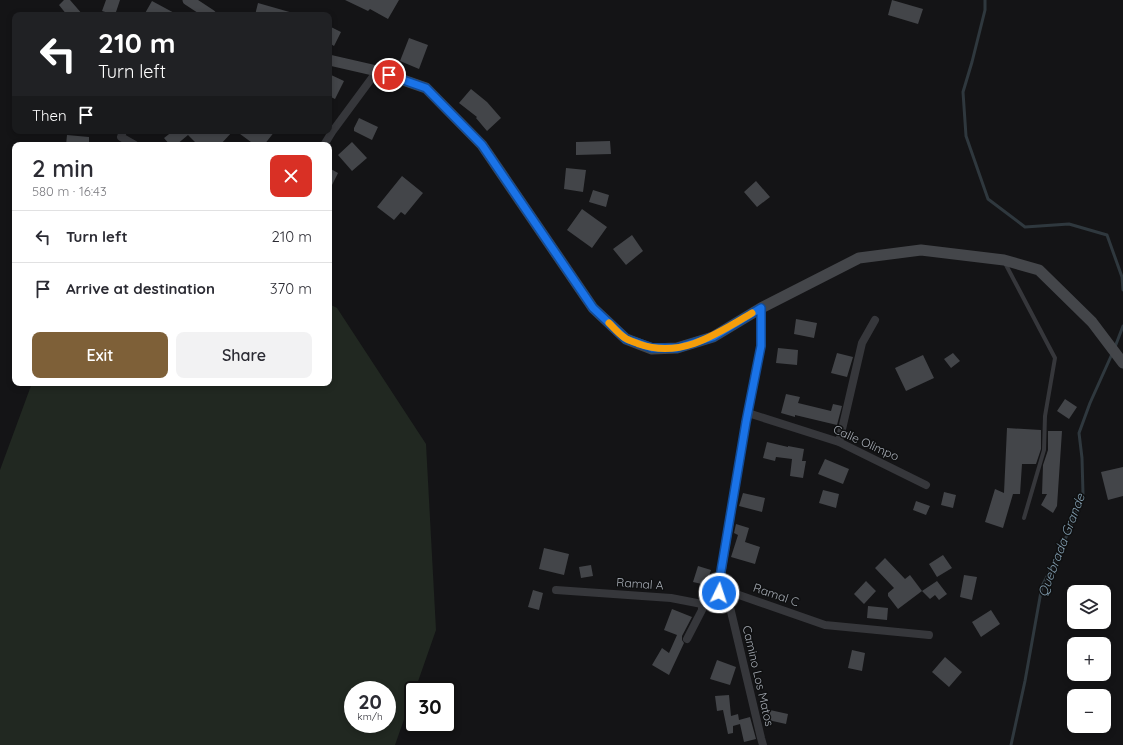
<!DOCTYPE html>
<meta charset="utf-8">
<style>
body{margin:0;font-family:Quicksand,sans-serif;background:#f2f2f3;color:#2b2b33;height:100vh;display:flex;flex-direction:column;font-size:15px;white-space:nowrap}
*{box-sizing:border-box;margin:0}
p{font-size:13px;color:#7c7c81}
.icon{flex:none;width:22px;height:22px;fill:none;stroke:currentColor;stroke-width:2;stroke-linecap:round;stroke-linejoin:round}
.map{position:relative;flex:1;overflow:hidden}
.side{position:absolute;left:12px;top:142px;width:320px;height:244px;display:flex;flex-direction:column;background:#fff;border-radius:8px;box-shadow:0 2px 6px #0003}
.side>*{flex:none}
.banner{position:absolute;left:12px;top:12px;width:320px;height:122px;border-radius:8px;box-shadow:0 2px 6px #0003;background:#202124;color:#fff;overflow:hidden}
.fabs{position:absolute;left:1067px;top:585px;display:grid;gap:8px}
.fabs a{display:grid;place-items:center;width:44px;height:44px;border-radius:8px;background:#fff;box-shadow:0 2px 6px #0003;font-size:20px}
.speed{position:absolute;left:344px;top:681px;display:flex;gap:8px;font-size:20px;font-weight:700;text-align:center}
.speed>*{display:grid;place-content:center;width:52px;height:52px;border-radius:50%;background:#fff;box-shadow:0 2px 6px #0003;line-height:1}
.speed small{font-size:10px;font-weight:400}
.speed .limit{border:2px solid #111;border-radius:6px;background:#fff;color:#111}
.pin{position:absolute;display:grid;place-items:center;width:34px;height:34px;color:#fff;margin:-17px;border:2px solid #fff;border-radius:50%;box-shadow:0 1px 4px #0007}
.me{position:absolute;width:44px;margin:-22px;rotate:4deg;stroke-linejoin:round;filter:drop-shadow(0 0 3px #0008)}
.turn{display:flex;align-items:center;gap:14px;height:84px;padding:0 20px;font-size:18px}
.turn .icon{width:52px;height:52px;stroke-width:2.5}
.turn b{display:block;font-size:28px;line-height:34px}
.then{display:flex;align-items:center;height:38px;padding:0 20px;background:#0003;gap:8px;font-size:15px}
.round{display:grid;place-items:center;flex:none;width:42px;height:42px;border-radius:8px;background:#f2f2f3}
.head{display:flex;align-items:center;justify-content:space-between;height:68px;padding:0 20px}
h1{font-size:24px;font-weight:600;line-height:30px}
.action{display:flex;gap:8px;margin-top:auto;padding:8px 20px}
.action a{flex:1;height:46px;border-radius:8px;background:#7e6038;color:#fff;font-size:16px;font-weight:600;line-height:46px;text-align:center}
.action a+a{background:#f2f2f3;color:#2b2b33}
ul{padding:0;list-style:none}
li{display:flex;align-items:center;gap:12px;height:52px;padding:0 20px;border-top:1px solid #e1e1e2}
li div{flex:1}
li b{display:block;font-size:15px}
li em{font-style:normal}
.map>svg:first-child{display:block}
</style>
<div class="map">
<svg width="1123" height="745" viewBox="0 0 1123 745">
<rect width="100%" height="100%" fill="#141416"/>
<path fill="#212821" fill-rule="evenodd" d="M 329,304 L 337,308 L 426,444 L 436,630 L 415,690 L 413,690 L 413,694 L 395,745 L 0,745 L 0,470 L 32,383 L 329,383 ZM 353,690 L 387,690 L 387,724 L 353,724 Z"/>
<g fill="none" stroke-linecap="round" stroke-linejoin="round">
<path stroke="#2f383e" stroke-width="3" d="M 985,0 L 985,10 L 972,62 L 963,92 L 966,136 L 988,199 L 1025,227 L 1069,224 L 1107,235 L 1122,277 L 1123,290
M 1115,347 L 1123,326
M 1011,745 L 1025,681 L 1042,586 L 1061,550 L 1083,494 L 1082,458 L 1079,433 L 1090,403 L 1112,354"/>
</g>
<path fill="#434549" d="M 64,0 L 70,0 L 83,15 L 67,15 L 59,5 Z
M 106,0 L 120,0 L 115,15 L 102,11 Z
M 345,0 L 399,0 L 388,19 L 370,9 L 368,11 Z
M 892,0 L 923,9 L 918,24 L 888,15 Z
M 152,1 L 178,15 L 144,15 Z
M 258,3 L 293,13 L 293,15 L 255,15 Z
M 329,26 L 341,32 L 334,46 L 329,43 Z
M 409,38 L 428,45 L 419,69 L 400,61 Z
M 329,74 L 344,81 L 335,99 L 329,96 Z
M 471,89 L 487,102 L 501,118 L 487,131 L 476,118 L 477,117 L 459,103 Z
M 359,118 L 378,127 L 372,140 L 354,131 L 354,128 Z
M 173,131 L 233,131 L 220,145 L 198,145 L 188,135 L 176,145 L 170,145 L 164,138 Z
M 236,131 L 275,131 L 264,145 L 255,145 Z
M 67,135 L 89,137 L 89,145 L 66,145 Z
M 610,141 L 611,154 L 576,155 L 576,142 Z
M 352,142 L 367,158 L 352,171 L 338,155 Z
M 329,168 L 338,173 L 329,191 Z
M 566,168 L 586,170 L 583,192 L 564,189 Z
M 402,176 L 423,193 L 405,215 L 401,212 L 394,220 L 377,207 Z
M 756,181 L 770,197 L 757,207 L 744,192 Z
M 593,190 L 609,195 L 606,207 L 589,202 Z
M 582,209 L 607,227 L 592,248 L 567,230 Z
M 632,235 L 643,251 L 626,265 L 613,249 Z
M 796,319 L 817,323 L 814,338 L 794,334 Z
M 778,348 L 798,350 L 797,365 L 776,363 Z
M 837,353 L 853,357 L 847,377 L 831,373 Z
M 953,353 L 960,361 L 951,368 L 944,359 Z
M 923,355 L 934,378 L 906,391 L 895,368 Z
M 786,394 L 800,397 L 798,403 L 831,411 L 833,404 L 842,406 L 837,425 L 795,415 L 795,417 L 781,413 Z
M 1065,399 L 1077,407 L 1069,419 L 1057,411 Z
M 1007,428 L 1041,430 L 1041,449 L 1036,464 L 1022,464 L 1020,494 L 1013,494 L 1003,528 L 985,522 L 995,489 L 1004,493 Z
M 1048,431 L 1062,431 L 1057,506 L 1053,513 L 1041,505 L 1047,494 L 1042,494 L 1043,465 L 1048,450 Z
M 767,442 L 788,447 L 788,446 L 804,449 L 802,461 L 806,461 L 803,478 L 790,476 L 792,459 L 776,457 L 775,461 L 763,458 Z
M 825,459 L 849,469 L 843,484 L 818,474 Z
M 1123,467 L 1123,496 L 1108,500 L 1101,472 Z
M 823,490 L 839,494 L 836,508 L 819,503 Z
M 944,492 L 956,495 L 953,508 L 941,505 Z
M 743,493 L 765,498 L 762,512 L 739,506 Z
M 916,501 L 930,506 L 926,515 L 913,510 Z
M 736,524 L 749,528 L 745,542 L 760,547 L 755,564 L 731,557 L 738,535 L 734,533 Z
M 544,548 L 569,554 L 564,575 L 539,569 Z
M 943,555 L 952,568 L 937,577 L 929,564 Z
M 885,558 L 905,579 L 910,575 L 922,591 L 898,609 L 888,596 L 888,593 L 894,588 L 875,568 Z
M 591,565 L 593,576 L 581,578 L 579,567 Z
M 698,566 L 711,570 L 706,585 L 693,582 Z
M 964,575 L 977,577 L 972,600 L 960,597 Z
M 866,581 L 876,591 L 864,604 L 854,594 Z
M 937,581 L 947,594 L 939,600 L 935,595 L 930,599 L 922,591 Z
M 533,590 L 543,593 L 539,610 L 528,607 Z
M 868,606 L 888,608 L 887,620 L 867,618 Z
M 672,609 L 692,617 L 682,636 L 682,640 L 684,643 L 669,675 L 652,665 L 662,648 L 669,653 L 677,635 L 664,630 Z
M 991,610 L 1000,624 L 981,637 L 972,622 Z
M 852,650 L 865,653 L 862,671 L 848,668 Z
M 945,657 L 962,672 L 949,687 L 932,672 Z
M 717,660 L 736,667 L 730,685 L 710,679 Z
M 729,695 L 731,716 L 738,714 L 739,720 L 750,717 L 756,739 L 744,742 L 740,724 L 733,726 L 733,733 L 728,734 L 723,710 L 717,711 L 715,696 Z
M 770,710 L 788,714 L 786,724 L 768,720 Z"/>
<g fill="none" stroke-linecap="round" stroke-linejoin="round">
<path stroke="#36373b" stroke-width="4" d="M 1005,263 L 1055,358 L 1045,416 L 1044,450 L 1024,518"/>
<path stroke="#36373b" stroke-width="8" d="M 123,131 L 121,137 L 135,145
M 324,145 L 332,132 L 377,71
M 761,308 L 761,346 L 746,422 L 719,588 L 719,593 L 729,603 L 761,738 L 763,745
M 748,413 L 839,442 L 926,485
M 839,442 L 862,343 L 875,320
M 719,588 L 825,625 L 929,635
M 556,590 L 671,598 L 702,604 L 719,593
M 687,639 L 702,610 L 702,604"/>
<path stroke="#44464a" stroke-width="11" d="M 188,0 L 211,15
M 329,60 L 377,71 L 426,88 L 482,145 L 593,308 L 626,339 L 652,349 L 677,348 L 713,337 L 761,308 L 859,258 L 921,250 L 1004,260 L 1039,270 L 1092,322 L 1123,363"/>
</g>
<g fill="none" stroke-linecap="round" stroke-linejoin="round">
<g stroke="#114b97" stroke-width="10">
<path id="route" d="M 389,75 L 426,88 L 482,145 L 593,308 L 626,339 L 652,348 L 677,348 L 713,337 L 761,308 L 761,346 L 746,422 L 720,577 L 719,593"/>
</g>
<use href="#route" stroke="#1a73e8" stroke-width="7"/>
<path stroke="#f59e0b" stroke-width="7" d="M 609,323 C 614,328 619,334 625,338 C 629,341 635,342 639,344 C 681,359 717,334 752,313"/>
</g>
<g text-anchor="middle" stroke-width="3" stroke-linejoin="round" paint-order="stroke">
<g font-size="12" fill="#a7acb5" stroke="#0f1011">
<text transform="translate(866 443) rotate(24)" y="4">Calle Olimpo</text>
<text transform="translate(640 584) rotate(4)" y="4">Ramal A</text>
<text transform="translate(776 595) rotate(19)" y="4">Ramal C</text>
<text transform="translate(758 676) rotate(77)" y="4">Camino Los Matos</text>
</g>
<g font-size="13" font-style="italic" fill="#819cae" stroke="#0f1011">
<text transform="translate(1061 545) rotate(-69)" y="5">Quebrada Grande</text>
</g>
</g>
</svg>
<div class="fabs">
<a><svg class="icon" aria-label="layers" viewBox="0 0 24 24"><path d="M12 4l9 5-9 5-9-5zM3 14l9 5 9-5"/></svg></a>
<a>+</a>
<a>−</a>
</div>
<div class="speed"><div>20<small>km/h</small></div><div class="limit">30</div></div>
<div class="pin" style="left:389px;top:75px;background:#d93025"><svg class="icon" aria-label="arrive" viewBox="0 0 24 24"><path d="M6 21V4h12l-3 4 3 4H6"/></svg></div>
<svg class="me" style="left:719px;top:593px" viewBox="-20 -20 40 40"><circle r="17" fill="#1a73e8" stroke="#fff" stroke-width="3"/><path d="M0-11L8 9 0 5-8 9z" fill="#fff"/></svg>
<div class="banner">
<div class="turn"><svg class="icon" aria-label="left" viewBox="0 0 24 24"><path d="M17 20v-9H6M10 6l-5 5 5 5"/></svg><div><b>210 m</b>Turn left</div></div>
<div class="then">Then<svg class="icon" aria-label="arrive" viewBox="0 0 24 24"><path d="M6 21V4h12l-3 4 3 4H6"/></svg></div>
</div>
<section class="side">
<div class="head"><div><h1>2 min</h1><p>580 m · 16:43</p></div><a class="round" style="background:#d93025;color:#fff"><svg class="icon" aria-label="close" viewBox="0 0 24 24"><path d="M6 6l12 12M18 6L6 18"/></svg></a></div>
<ul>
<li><svg class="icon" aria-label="left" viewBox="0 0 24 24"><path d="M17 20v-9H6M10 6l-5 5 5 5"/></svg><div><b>Turn left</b></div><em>210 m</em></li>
<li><svg class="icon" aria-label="arrive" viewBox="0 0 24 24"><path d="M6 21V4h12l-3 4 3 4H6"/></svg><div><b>Arrive at destination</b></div><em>370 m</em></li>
</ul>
<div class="action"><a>Exit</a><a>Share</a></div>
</section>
</div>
